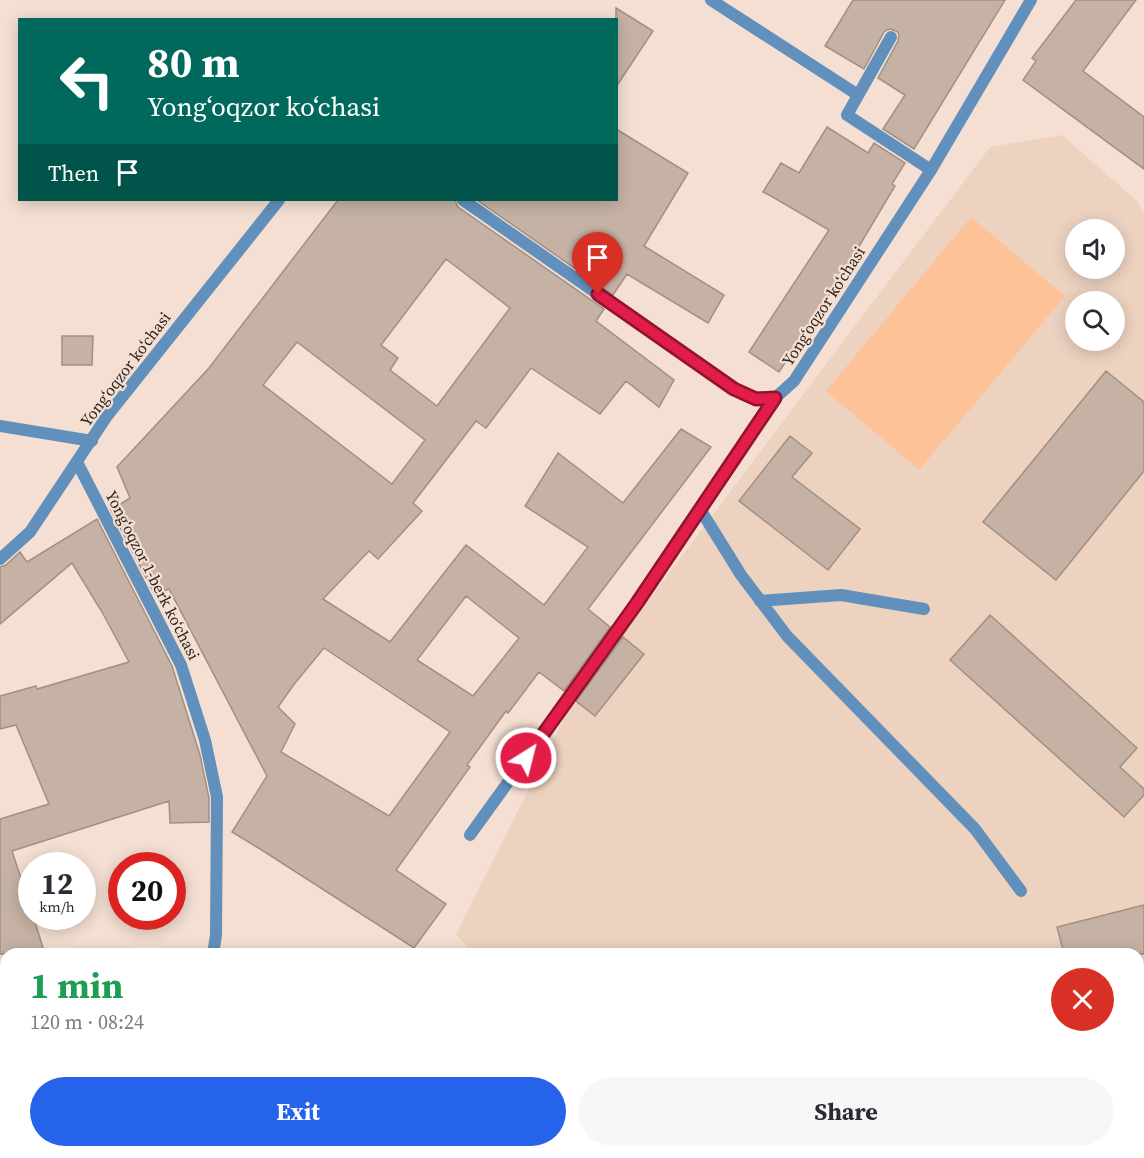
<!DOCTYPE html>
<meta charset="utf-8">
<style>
body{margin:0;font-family:"Source Serif 4",serif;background:#f7f7f7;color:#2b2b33;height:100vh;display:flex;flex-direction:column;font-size:22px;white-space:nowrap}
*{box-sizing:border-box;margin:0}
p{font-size:20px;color:#7c7c81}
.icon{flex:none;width:33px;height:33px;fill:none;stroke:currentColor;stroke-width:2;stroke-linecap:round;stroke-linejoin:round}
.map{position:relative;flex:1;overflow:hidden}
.panel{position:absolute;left:0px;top:948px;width:1144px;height:210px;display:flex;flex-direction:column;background:#fff;border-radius:18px 18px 0 0;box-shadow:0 3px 15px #0003}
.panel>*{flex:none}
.banner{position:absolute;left:18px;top:18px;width:600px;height:183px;border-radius:0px;box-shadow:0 3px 15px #0003;background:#00695c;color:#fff;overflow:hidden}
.fabs{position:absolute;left:1065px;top:219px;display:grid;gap:12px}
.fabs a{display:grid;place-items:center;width:60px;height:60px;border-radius:50%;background:#fff;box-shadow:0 3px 15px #0003;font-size:30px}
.speed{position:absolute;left:18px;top:852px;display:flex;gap:12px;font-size:30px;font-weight:700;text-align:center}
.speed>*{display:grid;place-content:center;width:78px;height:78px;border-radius:50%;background:#fff;box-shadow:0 3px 15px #0003;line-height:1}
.speed small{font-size:15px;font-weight:400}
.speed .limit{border:9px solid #d22;background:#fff;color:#111}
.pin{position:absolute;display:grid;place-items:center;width:51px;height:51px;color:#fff;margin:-62px -26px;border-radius:50% 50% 50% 0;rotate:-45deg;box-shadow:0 0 6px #0007}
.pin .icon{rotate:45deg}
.me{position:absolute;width:66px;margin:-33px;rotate:36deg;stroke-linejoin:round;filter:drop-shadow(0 0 4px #0008)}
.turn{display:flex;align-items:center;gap:21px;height:126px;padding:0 30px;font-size:27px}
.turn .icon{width:78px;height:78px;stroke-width:2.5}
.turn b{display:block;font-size:42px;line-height:51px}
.then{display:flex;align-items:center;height:57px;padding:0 30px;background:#0003;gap:12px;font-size:22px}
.round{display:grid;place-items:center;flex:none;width:63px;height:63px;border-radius:32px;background:#f7f7f7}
.headline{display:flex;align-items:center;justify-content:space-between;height:102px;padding:0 30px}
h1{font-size:36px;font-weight:700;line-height:45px;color:#1e9e55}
.button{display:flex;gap:12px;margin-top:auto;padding:12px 30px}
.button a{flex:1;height:69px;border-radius:36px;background:#2563eb;color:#fff;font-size:24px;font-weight:700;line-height:69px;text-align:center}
.button a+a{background:#f7f7f7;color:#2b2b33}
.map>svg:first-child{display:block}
</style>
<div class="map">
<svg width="1144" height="1158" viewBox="0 0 1144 1158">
<rect width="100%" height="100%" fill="#f4dfd2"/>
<path fill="#edd2c0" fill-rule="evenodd" d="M 1062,135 L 1138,202 L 1144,214 L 1144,1158 L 492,1158 L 500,1152 L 1138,1152 L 1138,954 L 473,954 L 456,934 L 574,699 L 990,147 ZM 1076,230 L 1114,230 L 1114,268 L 1076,268 ZM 1076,302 L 1114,302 L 1114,340 L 1076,340 Z"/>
<path fill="#fec298" d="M 971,217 L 1065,296 L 919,470 L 826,391 Z"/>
<path fill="#c5b2a4" stroke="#a18f82" stroke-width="1.5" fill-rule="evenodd" d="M 853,0 L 1005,0 L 914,149 L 883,129 L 905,95 L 878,78 L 898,41 L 899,36 L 898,32 L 891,29 L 887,30 L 884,32 L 864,69 L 825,46 Z
M 1076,0 L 1136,0 L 1083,71 L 1144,117 L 1144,169 L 1023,80 L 1036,61 L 1032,58 Z
M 616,8 L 653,31 L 616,87 Z
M 827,127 L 868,153 L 874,143 L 905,163 L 892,184 L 895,186 L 839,280 L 779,372 L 749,352 L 829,230 L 771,196 L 763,192 L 781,163 L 799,173 Z
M 616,129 L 688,173 L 644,246 L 724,295 L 708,323 L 627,274 L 613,295 L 477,200 L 616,200 Z
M 338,200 L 455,200 L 458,207 L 604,309 L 596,321 L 674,380 L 659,407 L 626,381 L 600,414 L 531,368 L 486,428 L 476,421 L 413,503 L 422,511 L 378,559 L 369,551 L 323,599 L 390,642 L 466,545 L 544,605 L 588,547 L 525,506 L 558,453 L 623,503 L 681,429 L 711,447 L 588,609 L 610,627 L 564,691 L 539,672 L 508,713 L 506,711 L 467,765 L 470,767 L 396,870 L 446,904 L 414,948 L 268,854 L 232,832 L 267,776 L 169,589 L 155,595 L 111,510 L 130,498 L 117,467 L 209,368 ZM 446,259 L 510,308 L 437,406 L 390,370 L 398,358 L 381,345 ZM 297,342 L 425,440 L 392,484 L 263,385 ZM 466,596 L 519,638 L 473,696 L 417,660 ZM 324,648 L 450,732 L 389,816 L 281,752 L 295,724 L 278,707 L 295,683 Z
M 62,336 L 93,336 L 92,365 L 62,365 Z
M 1106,371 L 1144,402 L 1144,471 L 1056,580 L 983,522 Z
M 790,436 L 812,453 L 792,477 L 860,529 L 828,570 L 739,501 Z
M 97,519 L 172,666 L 200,755 L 209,798 L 209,822 L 170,823 L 169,801 L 12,851 L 32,912 L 32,916 L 33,916 L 45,954 L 0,954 L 0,819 L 49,804 L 16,725 L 0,729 L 0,696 L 36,686 L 37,689 L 129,662 L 102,612 L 72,563 L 0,624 L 0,567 L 6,565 L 20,552 L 27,562 Z
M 990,615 L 1137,748 L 1120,767 L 1144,789 L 1144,795 L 1124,817 L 950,660 Z
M 623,637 L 644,654 L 595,716 L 576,701 Z
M 1144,905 L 1144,954 L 1064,954 L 1057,927 Z"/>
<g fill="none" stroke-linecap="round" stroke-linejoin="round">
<path stroke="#6190bc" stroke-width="12" d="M 711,0 L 858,95
M 891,37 L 847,115 L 931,170
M 700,509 L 741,575 L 787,636 L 975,829 L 1021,891
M 760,601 L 841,595 L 924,609
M 470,835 L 637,603 L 775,398"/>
<path stroke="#6190bc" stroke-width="12" d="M 463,200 L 734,389 L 756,399 L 775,398 L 794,381 L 931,170 L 1031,0
M 0,426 L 92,441
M 77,462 L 181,665 L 205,740 L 217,797 L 216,935 L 213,954
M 0,559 L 30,532 L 107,416 L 279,200
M 200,1152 L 201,1158"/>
</g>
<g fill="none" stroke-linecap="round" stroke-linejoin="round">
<g stroke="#92132f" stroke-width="15">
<path id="route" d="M 526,758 L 637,603 L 775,398 L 756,399 L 734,389 L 598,294"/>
</g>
<use href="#route" stroke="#e11d48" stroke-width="10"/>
</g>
<g text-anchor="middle" stroke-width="4.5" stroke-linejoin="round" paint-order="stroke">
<g font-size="16" fill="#2c241f" stroke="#f4dfd2">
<text transform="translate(823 306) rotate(-57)" y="6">Yongʻoqzor koʻchasi</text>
<text transform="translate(125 369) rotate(-53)" y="6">Yongʻoqzor koʻchasi</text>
<text transform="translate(153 575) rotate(63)" y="6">Yongʻoqzor 1-berk koʻchasi</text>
</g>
</g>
</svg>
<div class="fabs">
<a><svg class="icon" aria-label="sound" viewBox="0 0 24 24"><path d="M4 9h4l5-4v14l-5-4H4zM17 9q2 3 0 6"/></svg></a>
<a><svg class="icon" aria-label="search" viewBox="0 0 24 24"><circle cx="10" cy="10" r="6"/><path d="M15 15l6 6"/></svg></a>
</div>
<div class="speed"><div>12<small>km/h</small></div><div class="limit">20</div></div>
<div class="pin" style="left:598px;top:294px;background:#d93025"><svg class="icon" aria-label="arrive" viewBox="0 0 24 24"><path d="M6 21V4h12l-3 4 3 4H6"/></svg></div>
<svg class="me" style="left:526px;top:758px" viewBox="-20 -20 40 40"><circle r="17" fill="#e11d48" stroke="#fff" stroke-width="3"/><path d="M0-11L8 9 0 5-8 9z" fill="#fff"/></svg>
<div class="banner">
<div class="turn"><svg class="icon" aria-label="left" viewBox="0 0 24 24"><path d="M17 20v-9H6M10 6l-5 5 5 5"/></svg><div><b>80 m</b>Yongʻoqzor koʻchasi</div></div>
<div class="then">Then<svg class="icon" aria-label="arrive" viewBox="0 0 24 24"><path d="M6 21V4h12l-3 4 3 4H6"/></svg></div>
</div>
<section class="panel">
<div class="headline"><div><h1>1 min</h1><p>120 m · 08:24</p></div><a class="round" style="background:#d93025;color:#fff"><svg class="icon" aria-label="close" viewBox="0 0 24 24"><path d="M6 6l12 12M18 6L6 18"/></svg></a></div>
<div class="button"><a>Exit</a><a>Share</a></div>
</section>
</div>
